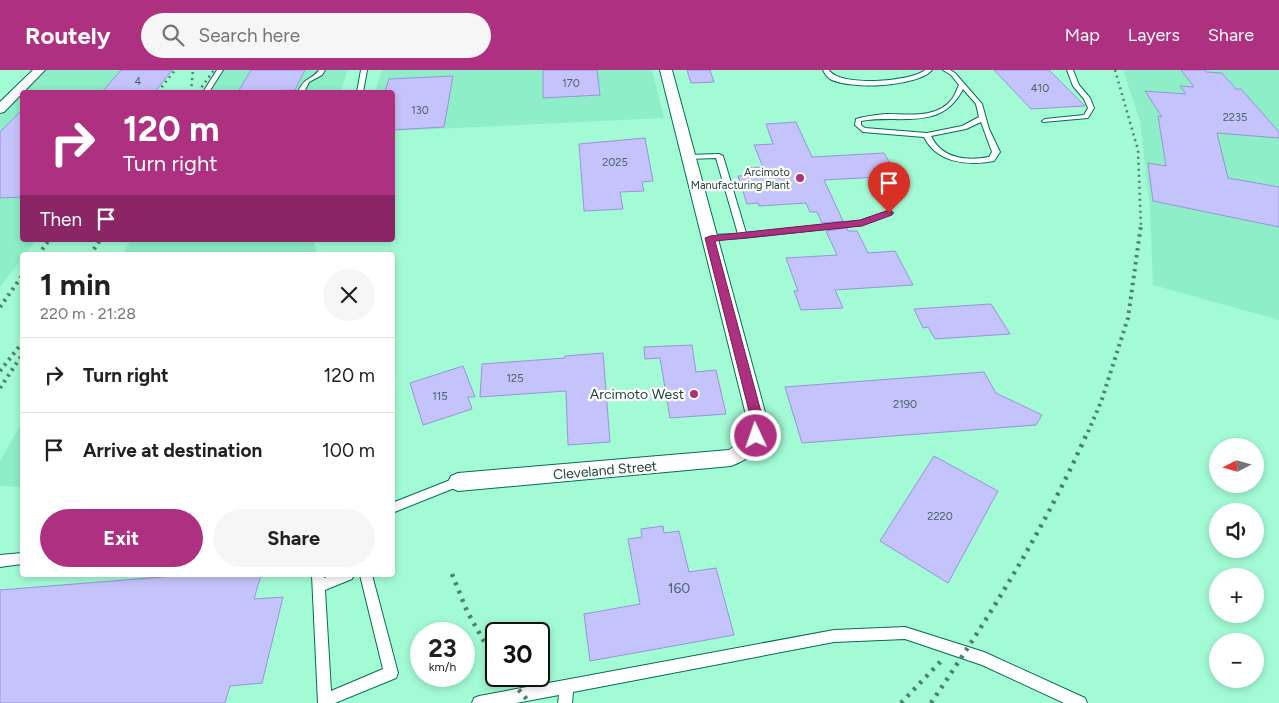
<!DOCTYPE html>
<meta charset="utf-8">
<style>
body{margin:0;font-family:Figtree,sans-serif;background:#f6f6f6;color:#202124;height:100vh;display:flex;flex-direction:column;font-size:19px;white-space:nowrap}
*{box-sizing:border-box;margin:0}
p{font-size:16px;color:#757577}
.icon{flex:none;width:28px;height:28px;fill:none;stroke:currentColor;stroke-width:2;stroke-linecap:round;stroke-linejoin:round}
.map{position:relative;flex:1;overflow:hidden}
.panel{position:absolute;left:20px;top:182px;width:375px;height:325px;display:flex;flex-direction:column;background:#fff;border-radius:5px;box-shadow:0 2px 8px #0003}
.panel>*{flex:none}
.hud{position:absolute;left:20px;top:20px;width:375px;height:152px;border-radius:5px;box-shadow:0 2px 8px #0003;background:#ae3080;color:#fff;overflow:hidden}
.needle{width:32px;rotate:264deg}
.controls{position:absolute;left:1209px;top:368px;display:grid;gap:10px}
.controls a{display:grid;place-items:center;width:55px;height:55px;border-radius:50%;background:#fff;box-shadow:0 2px 8px #0003;font-size:25px}
.speed{position:absolute;left:410px;top:552px;display:flex;gap:10px;font-size:25px;font-weight:700;text-align:center}
.speed>*{display:grid;place-content:center;width:65px;height:65px;border-radius:50%;background:#fff;box-shadow:0 2px 8px #0003;line-height:1}
.speed small{font-size:12px;font-weight:400}
.speed .limit{border:2px solid #111;border-radius:8px;background:#fff;color:#111}
.pin{position:absolute;display:grid;place-items:center;width:42px;height:42px;color:#fff;margin:-51px -21px;border-radius:50% 50% 50% 0;rotate:-45deg;box-shadow:0 0 5px #0007}
.pin .icon{rotate:45deg}
.me{position:absolute;width:55px;margin:-28px;rotate:357deg;stroke-linejoin:round;filter:drop-shadow(0 0 4px #0008)}
.turn{display:flex;align-items:center;gap:18px;height:105px;padding:0 20px;font-size:22px}
.turn .icon{width:65px;height:65px;stroke-width:2.5}
.turn b{display:block;font-size:35px;line-height:42px}
.then{display:flex;align-items:center;height:48px;padding:0 20px;background:#0003;gap:10px;font-size:19px}
.round{display:grid;place-items:center;flex:none;width:52px;height:52px;border-radius:26px;background:#f6f6f6}
.summary{display:flex;align-items:center;justify-content:space-between;height:85px;padding:0 20px}
h1{font-size:30px;font-weight:700;line-height:38px}
.button{display:flex;gap:10px;margin-top:auto;padding:10px 20px}
.button a{flex:1;height:58px;border-radius:30px;background:#ae3080;color:#fff;font-size:20px;font-weight:700;line-height:58px;text-align:center}
.button a+a{background:#f6f6f6;color:#202124}
ul{padding:0;list-style:none}
li{display:flex;align-items:center;gap:15px;height:75px;padding:0 20px;border-top:1px solid #e0e0e0}
li div{flex:1}
li b{display:block;font-size:19px}
li em{font-style:normal}
header{display:flex;align-items:center;gap:30px;box-sizing:border-box;height:70px;padding:0 25px;background:#ae3080;color:#fff}
header strong{font-size:24px}
nav{display:flex;gap:28px;margin-inline-start:auto;font-size:18px}
.search{width:350px;height:45px;background:#f6f6f6;display:flex;align-items:center;gap:12px;box-sizing:border-box;padding:0 18px;border-radius:28px;color:#757577;font-size:19px}
.map>svg:first-child{display:block}
</style>
<header>
<strong>Routely</strong>
<div class="search"><svg class="icon" aria-label="search" viewBox="0 0 24 24"><circle cx="10" cy="10" r="6"/><path d="M15 15l6 6"/></svg>Search here</div>
<nav><a>Map</a><a>Layers</a><a>Share</a></nav>
</header>
<div class="map">
<svg width="1279" height="633" viewBox="0 0 1279 633">
<rect width="100%" height="100%" fill="#a3fbd6"/>
<path fill="#8eeec7" d="M 45,0 L 173,0 L 156,22 L 23,22 Z
M 223,0 L 348,0 L 340,22 L 209,22 Z
M 382,0 L 652,0 L 664,48 L 393,61 L 392,22 L 375,22 Z
M 1123,0 L 1279,0 L 1279,250 L 1153,215 L 1150,139 L 1140,51 Z
M 22,23 L 22,170 L 36,170 L 0,217 L 0,46 Z
M 131,170 L 313,170 L 318,185 L 122,185 Z
M 22,353 L 22,417 L 0,416 L 0,391 Z"/>
<path fill="#c5c3fb" stroke="#9894d8" d="M 121,0 L 172,0 L 155,22 L 102,22 Z
M 251,0 L 305,0 L 295,20 L 238,22 Z
M 543,0 L 597,0 L 600,25 L 543,28 Z
M 687,0 L 710,0 L 714,12 L 691,13 Z
M 994,0 L 1049,0 L 1085,36 L 1031,39 Z
M 1181,0 L 1205,0 L 1206,2 L 1222,3 L 1236,19 L 1241,19 L 1279,62 L 1279,68 L 1217,63 L 1228,108 L 1279,117 L 1279,157 L 1153,131 L 1148,93 L 1166,96 L 1158,46 L 1162,47 L 1145,21 L 1186,24 L 1180,16 L 1194,17 Z
M 453,6 L 444,57 L 392,60 L 392,22 L 385,22 L 389,9 Z
M 22,40 L 22,127 L 0,128 L 0,62 Z
M 796,52 L 812,87 L 884,83 L 898,106 L 824,110 L 843,151 L 822,153 L 817,142 L 810,142 L 806,133 L 759,136 L 758,133 L 747,134 L 738,106 L 749,105 L 747,98 L 763,97 L 754,75 L 773,74 L 766,54 Z
M 645,68 L 653,111 L 642,112 L 644,121 L 620,122 L 623,139 L 584,141 L 579,74 Z
M 847,158 L 848,161 L 857,161 L 868,183 L 895,181 L 913,215 L 835,220 L 843,238 L 801,240 L 794,221 L 798,221 L 786,188 L 837,185 L 826,161 Z
M 991,234 L 1010,264 L 935,269 L 928,257 L 923,258 L 914,239 Z
M 692,275 L 696,302 L 716,300 L 726,344 L 670,348 L 660,288 L 645,289 L 644,277 Z
M 603,283 L 610,372 L 568,375 L 566,321 L 480,327 L 482,294 L 565,288 L 565,286 Z
M 463,296 L 475,327 L 468,327 L 472,339 L 423,355 L 410,313 Z
M 984,302 L 996,323 L 1042,345 L 1036,355 L 802,373 L 785,317 Z
M 934,386 L 998,421 L 948,513 L 880,471 Z
M 663,456 L 664,463 L 679,461 L 689,502 L 716,498 L 734,565 L 590,591 L 584,544 L 640,534 L 628,469 L 642,467 L 641,459 Z
M 186,505 L 261,505 L 254,529 L 283,527 L 262,613 L 230,616 L 225,633 L 0,633 L 0,520 Z"/>
<g fill="none" stroke-linecap="round" stroke-linejoin="round">
<g stroke="#016f50" stroke-width="2">
<path id="lane" d="M 217,0 L 223,0 L 209,22 L 203,22 Z
M 319,0 L 325,0 L 322,5 L 309,12 L 304,22 L 298,22 C 305,6 311,11 319,0 Z
M 361,0 L 367,0 L 363,22 L 357,22 Z
M 823,0 L 829,0 C 839,17 911,12 925,0 L 932,0 C 917,17 850,20 830,9 C 827,7 825,4 823,0 Z
M 943,0 L 950,0 L 955,3 L 982,34 L 989,59 L 1000,82 L 994,91 C 968,96 937,93 924,67 L 863,62 L 855,55 L 856,49 C 866,46 876,45 886,44 C 908,44 937,49 952,29 C 955,25 957,19 959,15 L 951,5 ZM 963,19 L 976,34 L 979,47 L 962,56 L 927,63 L 865,58 L 861,55 L 861,51 C 900,44 941,62 963,19 ZM 981,52 L 992,82 L 989,87 C 966,91 942,89 931,66 L 966,59 Z
M 1067,0 L 1073,0 L 1079,15 L 1090,28 L 1094,38 L 1088,48 L 1043,52 L 1042,51 L 1045,49 L 1084,45 L 1088,38 L 1084,29 L 1073,16 Z
M 719,84 L 723,86 L 746,163 L 860,151 L 889,141 L 893,143 L 861,155 L 743,168 L 707,170 L 707,166 L 710,165 L 738,164 L 716,88 L 688,89 L 684,87 L 688,85 Z
M 458,407 L 462,409 L 464,412 L 462,415 L 392,443 L 392,433 Z
M 22,483 L 22,494 L 0,497 L 0,485 Z
M 312,505 L 324,505 L 324,508 L 333,505 L 354,505 L 352,509 L 325,520 L 331,621 L 383,599 L 360,505 L 372,505 L 398,603 L 396,608 L 335,633 L 318,633 Z
M 905,557 L 984,582 L 1085,628 L 1087,633 L 1064,633 L 982,595 L 905,569 L 834,572 L 573,622 L 572,633 L 558,633 L 559,625 L 516,633 L 472,633 L 474,628 L 479,626 L 834,560 Z"/>
</g>
<g stroke="#016f50" stroke-width="2">
<path id="street" d="M 33,0 L 45,0 L 4,42 L 0,43 L 0,32 Z
M 660,0 L 672,0 L 768,353 C 763,375 752,389 731,396 L 458,421 L 451,418 L 448,412 L 451,406 L 458,403 L 729,380 C 740,373 745,366 748,353 Z"/>
</g>
<use href="#lane" fill="#fff" fill-rule="evenodd"/>
<use href="#street" fill="#fff" fill-rule="evenodd"/>
<path stroke="#4c826c" stroke-width="2.5" stroke-dasharray="2 4" stroke-linecap="butt" d="M 1115,0 L 1138,80 L 1141,157
M 158,22 L 175,0
M 191,22 L 193,0
M 198,22 L 214,0"/>
<path stroke="#4c826c" stroke-width="4" stroke-dasharray="2.5 4.5" stroke-linecap="butt" d="M 38,185 L 49,170
M 90,185 L 100,170
M 0,237 L 22,206
M 0,301 L 22,273
M 0,318 L 22,285
M 1088,362 L 1101,332 L 1128,248 L 1141,155"/>
<path stroke="#4c826c" stroke-width="4.5" stroke-dasharray="3 6" stroke-linecap="butt" d="M 452,504 L 467,541 L 496,593
M 507,606 L 530,633
M 901,633 L 942,590
M 931,633 C 990,546 1045,458 1088,361"/>
</g>
<path fill="#ae3080" stroke="#711f53" d="M 889,140 L 892,141 L 892,145 L 862,156 L 715,171 L 764,353 L 760,369 L 752,369 L 750,366 L 752,353 L 705,168 L 710,166 L 860,150 Z"/>
<g fill="#ae3080" stroke="#fff" stroke-width="2">
<circle cx="800" cy="108" r="5"/>
<circle cx="694" cy="324" r="5"/>
</g>
<g text-anchor="middle" stroke-width="4.5" stroke-linejoin="round" paint-order="stroke">
<g font-size="11" fill="#486366">
<text x="138" y="15">4</text>
<text x="571" y="17">170</text>
<text x="1040" y="22">410</text>
<text x="420" y="44">130</text>
<text x="1235" y="51">2235</text>
<text x="615" y="96">2025</text>
<text x="515" y="312">125</text>
<text x="440" y="330">115</text>
<text x="905" y="338">2190</text>
<text x="940" y="450">2220</text>
</g>
<g font-size="11" fill="#1f4335" stroke="#fff" text-anchor="end">
<text x="790" y="106">Arcimoto<tspan x="790" dy="13">Manufacturing Plant</tspan></text>
</g>
<g font-size="14" fill="#1f4335" stroke="#fff" text-anchor="end">
<text x="684" y="329">Arcimoto West</text>
</g>
<g font-size="14" fill="#1f4335" stroke="#fff">
<text transform="translate(605 400) rotate(-5)" y="5">Cleveland Street</text>
</g>
<g font-size="14" fill="#486366">
<text x="679" y="523">160</text>
</g>
</g>
</svg>
<div class="controls">
<a><svg class="needle" viewBox="-14 -14 28 28"><path d="M0-13l5 13h-10z" fill="#e53935"/><path d="M0 13l5-13h-10z" fill="#757577"/></svg></a>
<a><svg class="icon" aria-label="sound" viewBox="0 0 24 24"><path d="M4 9h4l5-4v14l-5-4H4zM17 9q2 3 0 6"/></svg></a>
<a>+</a>
<a>−</a>
</div>
<div class="speed"><div>23<small>km/h</small></div><div class="limit">30</div></div>
<div class="pin" style="left:889px;top:143px;background:#d93025"><svg class="icon" aria-label="arrive" viewBox="0 0 24 24"><path d="M6 21V4h12l-3 4 3 4H6"/></svg></div>
<svg class="me" style="left:756px;top:366px" viewBox="-20 -20 40 40"><circle r="17" fill="#ae3080" stroke="#fff" stroke-width="3"/><path d="M0-11L8 9 0 5-8 9z" fill="#fff"/></svg>
<div class="hud">
<div class="turn"><svg class="icon" aria-label="right" viewBox="0 0 24 24"><path d="M7 20v-9h11M14 6l5 5-5 5"/></svg><div><b>120 m</b>Turn right</div></div>
<div class="then">Then<svg class="icon" aria-label="arrive" viewBox="0 0 24 24"><path d="M6 21V4h12l-3 4 3 4H6"/></svg></div>
</div>
<section class="panel">
<div class="summary"><div><h1>1 min</h1><p>220 m · 21:28</p></div><a class="round"><svg class="icon" aria-label="close" viewBox="0 0 24 24"><path d="M6 6l12 12M18 6L6 18"/></svg></a></div>
<ul>
<li><svg class="icon" aria-label="right" viewBox="0 0 24 24"><path d="M7 20v-9h11M14 6l5 5-5 5"/></svg><div><b>Turn right</b></div><em>120 m</em></li>
<li><svg class="icon" aria-label="arrive" viewBox="0 0 24 24"><path d="M6 21V4h12l-3 4 3 4H6"/></svg><div><b>Arrive at destination</b></div><em>100 m</em></li>
</ul>
<div class="button"><a>Exit</a><a>Share</a></div>
</section>
</div>
